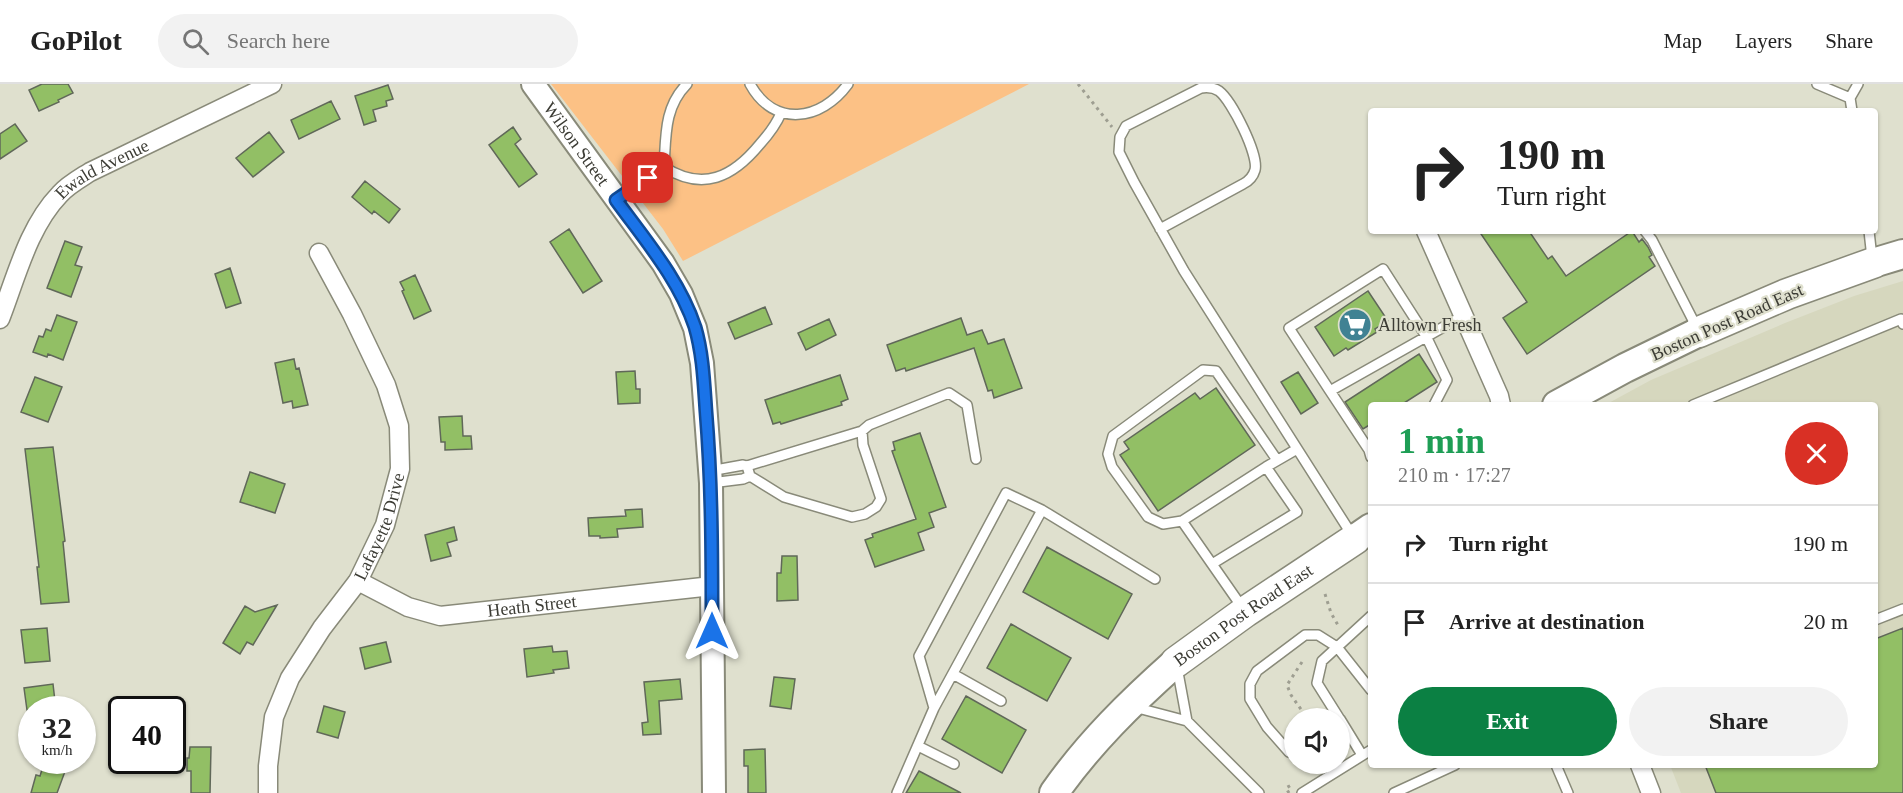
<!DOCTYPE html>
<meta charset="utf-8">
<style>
body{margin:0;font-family:"Times New Roman",serif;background:#f2f2f2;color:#222;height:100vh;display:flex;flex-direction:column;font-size:22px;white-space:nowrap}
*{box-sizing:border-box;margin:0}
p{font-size:20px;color:#767676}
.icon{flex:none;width:33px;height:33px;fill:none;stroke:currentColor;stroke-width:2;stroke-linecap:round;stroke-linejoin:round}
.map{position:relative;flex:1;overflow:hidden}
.sheet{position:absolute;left:1368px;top:318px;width:510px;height:366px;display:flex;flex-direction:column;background:#fff;border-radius:6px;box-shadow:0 2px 4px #0004}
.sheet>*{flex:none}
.top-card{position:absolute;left:1368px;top:24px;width:510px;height:126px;border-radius:6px;box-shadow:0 2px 4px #0004;background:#fff;color:#222;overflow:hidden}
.controls{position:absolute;left:1284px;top:624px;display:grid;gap:12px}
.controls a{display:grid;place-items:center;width:66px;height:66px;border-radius:50%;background:#fff;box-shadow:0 2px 4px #0004;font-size:30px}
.speed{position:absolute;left:18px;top:612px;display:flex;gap:12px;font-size:30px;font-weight:700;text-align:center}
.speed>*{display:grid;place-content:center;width:78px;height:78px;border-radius:50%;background:#fff;box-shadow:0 2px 4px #0004;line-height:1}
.speed small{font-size:15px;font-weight:400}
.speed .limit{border:3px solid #111;border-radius:9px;background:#fff;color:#111}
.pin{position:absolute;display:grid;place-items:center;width:51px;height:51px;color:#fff;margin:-26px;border-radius:12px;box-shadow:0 3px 9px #0006}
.me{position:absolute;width:66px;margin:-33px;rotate:0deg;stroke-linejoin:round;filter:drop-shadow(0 0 4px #0008)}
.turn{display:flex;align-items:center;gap:21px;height:126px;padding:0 30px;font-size:27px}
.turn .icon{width:78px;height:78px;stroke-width:2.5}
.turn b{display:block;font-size:42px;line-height:51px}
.round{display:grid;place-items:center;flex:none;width:63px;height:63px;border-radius:32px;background:#f2f2f2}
.headline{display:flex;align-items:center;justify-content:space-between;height:102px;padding:0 30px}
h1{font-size:36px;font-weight:700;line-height:45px;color:#1e9e55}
.button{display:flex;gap:12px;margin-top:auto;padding:12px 30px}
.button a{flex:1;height:69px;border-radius:36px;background:#0b8043;color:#fff;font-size:24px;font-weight:700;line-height:69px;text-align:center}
.button a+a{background:#f2f2f2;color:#222}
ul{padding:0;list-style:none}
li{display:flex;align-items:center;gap:18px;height:78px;padding:0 30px;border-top:2px solid #e0e0e0}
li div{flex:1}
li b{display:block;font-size:22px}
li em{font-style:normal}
header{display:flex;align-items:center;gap:36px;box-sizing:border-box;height:84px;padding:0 30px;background:#fff;border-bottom:2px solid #e0e0e0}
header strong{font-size:28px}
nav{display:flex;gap:33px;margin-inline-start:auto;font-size:21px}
.search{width:420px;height:54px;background:#f2f2f2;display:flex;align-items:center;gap:15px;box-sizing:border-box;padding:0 21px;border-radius:33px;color:#767676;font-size:22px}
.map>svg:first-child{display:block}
</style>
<header>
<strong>GoPilot</strong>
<div class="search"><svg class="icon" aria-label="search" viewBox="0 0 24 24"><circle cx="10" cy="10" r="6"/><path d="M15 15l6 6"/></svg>Search here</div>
<nav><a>Map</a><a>Layers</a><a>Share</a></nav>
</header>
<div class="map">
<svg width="1903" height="709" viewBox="0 0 1903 709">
<rect width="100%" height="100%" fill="#dfe0ce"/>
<path fill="#d6d7be" d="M 1903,197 L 1903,709 L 1681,709 L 1670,681 L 1875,681 L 1875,321 L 1605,321 L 1651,296 L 1785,239 L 1854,212 Z"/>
<path fill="#fcc185" d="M 551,0 L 1029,0 L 683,177 L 663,145 Z"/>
<path fill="#92bf65" stroke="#606859" stroke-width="1.5" d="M 42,0 L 68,0 L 73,9 L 58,16 L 59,18 L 39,27 L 29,6 Z
M 388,1 L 393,15 L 386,17 L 387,22 L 373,26 L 376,37 L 364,41 L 355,12 Z
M 331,17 L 340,35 L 299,55 L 291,36 Z
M 15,40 L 27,57 L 0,75 L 0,50 Z
M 513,43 L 521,55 L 515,60 L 537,90 L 519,103 L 489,61 Z
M 269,48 L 284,68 L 253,93 L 236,74 Z
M 365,97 L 400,125 L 389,139 L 374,127 L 372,130 L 352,113 Z
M 569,145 L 602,197 L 583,209 L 550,158 Z
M 1479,147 L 1529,147 L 1548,175 L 1552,172 L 1566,192 L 1632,147 L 1639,158 L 1642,155 L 1648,163 L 1652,171 L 1649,173 L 1655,182 L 1527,270 L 1503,234 L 1527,218 Z
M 65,157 L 82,163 L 75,181 L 82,183 L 71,213 L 47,204 Z
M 230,184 L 241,219 L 226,224 L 215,190 Z
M 415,191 L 431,227 L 414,235 L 402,207 L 404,206 L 400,198 Z
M 1368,207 L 1388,237 L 1375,245 L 1377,248 L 1348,266 L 1346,264 L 1334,272 L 1315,243 Z
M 765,223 L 772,240 L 735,255 L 728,239 Z
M 57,231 L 77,238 L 63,276 L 48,270 L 47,273 L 33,268 L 39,252 L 43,253 L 46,245 L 51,247 Z
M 961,234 L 967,251 L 982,246 L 988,260 L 1004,255 L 1022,304 L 994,314 L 992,306 L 988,307 L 974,264 L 906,287 L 905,284 L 896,287 L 887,261 Z
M 829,235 L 836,251 L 806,266 L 798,249 Z
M 1419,270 L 1437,298 L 1401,321 L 1371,321 L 1371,340 L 1363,345 L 1345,318 Z
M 294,275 L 296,285 L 299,284 L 308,321 L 293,324 L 292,317 L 283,319 L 275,279 Z
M 635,287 L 636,305 L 640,305 L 640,319 L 618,320 L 616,288 Z
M 1298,288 L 1318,319 L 1301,330 L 1281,298 Z
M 840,291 L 848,315 L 841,318 L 842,321 L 781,340 L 780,338 L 773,340 L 765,316 Z
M 35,293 L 62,303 L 48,338 L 21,328 Z
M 1216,304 L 1255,361 L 1158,427 L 1120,371 L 1129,365 L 1124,358 L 1195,309 L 1200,315 Z
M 462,332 L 463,352 L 471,352 L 472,365 L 445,366 L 445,358 L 441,358 L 439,333 Z
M 920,349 L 946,423 L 929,429 L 934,443 L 918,449 L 924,466 L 875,483 L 865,456 L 873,453 L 872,450 L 916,435 L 892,367 L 895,366 L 893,358 Z
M 53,363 L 65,457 L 63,458 L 69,518 L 41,520 L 37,483 L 39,483 L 25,365 Z
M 250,388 L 285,400 L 275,429 L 240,418 Z
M 642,425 L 643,443 L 617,445 L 618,453 L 600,454 L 600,452 L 589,452 L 588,434 L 626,432 L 625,426 Z
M 454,443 L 457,456 L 447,459 L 451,472 L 431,477 L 425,451 Z
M 1047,463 L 1132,510 L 1108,555 L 1023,508 Z
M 782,472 L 797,472 L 798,516 L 777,517 L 777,489 L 781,489 Z
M 277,521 L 253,561 L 247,558 L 240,570 L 223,559 L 245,522 L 255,528 Z
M 1011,540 L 1071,574 L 1047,617 L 987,584 Z
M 47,544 L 50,577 L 25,579 L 21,546 Z
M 1903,544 L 1903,709 L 1716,709 L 1705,681 L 1875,681 L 1875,555 Z
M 386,558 L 391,578 L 365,585 L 360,564 Z
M 552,562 L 553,568 L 567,567 L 569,584 L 553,586 L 554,589 L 527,593 L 524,565 Z
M 774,593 L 795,595 L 791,625 L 770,622 Z
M 680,595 L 682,615 L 659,617 L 661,650 L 643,651 L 642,639 L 648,638 L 644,598 Z
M 53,600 L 56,626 L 27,626 L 24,604 Z
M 966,612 L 1026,646 L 1002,689 L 942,655 Z
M 324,622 L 345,628 L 338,654 L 317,648 Z
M 190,663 L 211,663 L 210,709 L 191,709 L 191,687 L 187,687 L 187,674 L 189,674 Z
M 765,665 L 766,709 L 748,709 L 748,682 L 744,682 L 744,666 Z
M 45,676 L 52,676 L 67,682 L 57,709 L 31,709 L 36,691 L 40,692 Z
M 919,687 L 961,709 L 906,709 Z"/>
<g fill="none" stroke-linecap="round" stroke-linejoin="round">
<g stroke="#898a79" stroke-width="12">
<path id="service" d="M 687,0 C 664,23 666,52 664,83 C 703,108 733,93 760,60 C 769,50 776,41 781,29
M 750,0 C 774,44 821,37 848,0
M 1817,0 L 1850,14
M 1852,27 L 1850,14 L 1858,0
M 616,115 L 664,83
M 1160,145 L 1243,100 C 1249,97 1253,93 1255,86 C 1259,71 1232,17 1219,7 C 1213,3 1208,3 1201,4 L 1126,42 L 1120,53 L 1119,68 L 1134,98 L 1184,187 L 1352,451
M 1645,147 L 1652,156 L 1698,246
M 1869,147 L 1872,174
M 1330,307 L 1289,244 L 1383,185 L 1426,252 L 1447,296 L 1434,321
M 1693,321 L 1901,235 L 1903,240
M 1371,373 L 1369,366 L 1330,307 L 1463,232
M 747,382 L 862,347
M 710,387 L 743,381 L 747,382 L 750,392 L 743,395 L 711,399
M 750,392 L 784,413 L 852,433 L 865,430 L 876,423 L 881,415 L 863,361 L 862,347 L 869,341 L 949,309 L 967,321 L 976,375
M 1042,426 L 1155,495
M 1182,437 L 1163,440 L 1148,433 L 1112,383 L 1108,370 L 1113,352 L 1203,286 L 1216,287 L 1277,376
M 1212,480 L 1297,428 L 1266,383
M 1244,526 L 1182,437 L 1266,383 L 1297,365
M 1875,536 L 1903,525
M 1177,583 L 1187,637
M 953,590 L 1001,617
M 1134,623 L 1187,637 L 1259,709
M 1339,634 L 1317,599 L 1322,577 L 1371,532
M 1340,635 L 1362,671
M 918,662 L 954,680
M 1294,669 L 1289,668 L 1267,643 L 1250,615 L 1250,600 L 1257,587 L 1305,551 L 1318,551 L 1337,563 L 1371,606
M 1556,681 L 1568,709
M 897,709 L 934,624 L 1042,426 L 1006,409 L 919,572 L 934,624
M 1302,709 L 1371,666
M 1394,709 L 1455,681"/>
</g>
<g stroke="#898a79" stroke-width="21">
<g id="minor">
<path d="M 1426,147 L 1499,312 L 1501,321"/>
<path id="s1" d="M 0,235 C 16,194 28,143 60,110 C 68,101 79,95 90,88 L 272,0"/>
<path id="s2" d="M 358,497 L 408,523 L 440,532 L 712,502"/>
<path d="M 1640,681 L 1651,709"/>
<path id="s3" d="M 268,709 L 268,682 L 274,633 L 290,594 L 322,544 L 358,497 L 385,441 L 400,385 L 399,342 L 386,301 L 352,230 L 319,169"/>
</g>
</g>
<g stroke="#898a79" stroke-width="26">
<g id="tertiary">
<path id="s4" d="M 533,0 L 663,179 L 681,210 L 695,244 L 702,279 L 711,399 L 714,709"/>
</g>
</g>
<g stroke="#898a79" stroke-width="32">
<path id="primary" d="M 1873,179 L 1903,170
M 1557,321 L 1625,284 L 1699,248
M 1355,455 L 1371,444
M 1054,709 C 1089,659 1131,618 1176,578"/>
</g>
<g stroke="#898a79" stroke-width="33">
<g id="trunk">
<path d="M 1699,248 L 1787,210 L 1873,179"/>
<path id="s5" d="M 1176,578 L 1245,528 L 1355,455"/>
</g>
</g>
<path stroke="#9e9e91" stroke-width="3" stroke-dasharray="3 4.5" stroke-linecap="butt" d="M 1078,0 L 1112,43
M 1325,510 L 1331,529 L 1339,543
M 1302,578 L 1287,601 L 1291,611 L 1307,634
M 1289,709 L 1286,704 L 1293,700"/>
<use href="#service" stroke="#fff" stroke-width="9"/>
<use href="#minor" stroke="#fff" stroke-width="18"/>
<use href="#tertiary" stroke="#fff" stroke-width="22"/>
<use href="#primary" stroke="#fff" stroke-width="28"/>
<use href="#trunk" stroke="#fff" stroke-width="30"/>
</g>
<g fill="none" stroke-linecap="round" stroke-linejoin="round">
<g stroke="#114b97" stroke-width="15">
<path id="route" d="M 648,94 L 616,116 C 645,156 679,195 695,243 C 703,270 704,300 706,328 C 712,401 712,474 712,547"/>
</g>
<use href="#route" stroke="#1a73e8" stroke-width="10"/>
</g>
<defs>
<g id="supermarket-disc" transform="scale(1.725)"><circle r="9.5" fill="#408293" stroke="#dfe0ce"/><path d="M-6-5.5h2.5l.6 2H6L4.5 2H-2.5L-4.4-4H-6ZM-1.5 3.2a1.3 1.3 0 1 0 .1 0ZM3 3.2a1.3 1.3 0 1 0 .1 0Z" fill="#fff"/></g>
</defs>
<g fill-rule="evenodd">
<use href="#supermarket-disc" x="1355" y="241"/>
</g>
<g text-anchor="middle" stroke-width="4.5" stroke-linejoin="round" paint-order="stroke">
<g font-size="18" fill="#3c3c35" stroke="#dfe0ce">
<text dy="6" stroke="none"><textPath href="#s4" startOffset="74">Wilson Street</textPath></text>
<text dy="6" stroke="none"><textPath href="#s1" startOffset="189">Ewald Avenue</textPath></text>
<text transform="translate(1727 238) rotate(-24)" y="6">Boston Post Road East</text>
<text dy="6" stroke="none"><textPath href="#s3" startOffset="296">Lafayette Drive</textPath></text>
<text dy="6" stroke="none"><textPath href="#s2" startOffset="182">Heath Street</textPath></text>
<text dy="6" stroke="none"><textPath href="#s5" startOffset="82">Boston Post Road East</textPath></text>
</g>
<g font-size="18" fill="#3c3c35" stroke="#dfe0ce" text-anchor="start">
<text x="1378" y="247">Alltown Fresh</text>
</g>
</g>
</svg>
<div class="controls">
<a><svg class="icon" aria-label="sound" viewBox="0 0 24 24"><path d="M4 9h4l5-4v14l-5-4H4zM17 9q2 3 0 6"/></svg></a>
</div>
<div class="speed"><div>32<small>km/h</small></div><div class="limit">40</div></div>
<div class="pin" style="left:648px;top:94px;background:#d93025"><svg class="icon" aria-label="arrive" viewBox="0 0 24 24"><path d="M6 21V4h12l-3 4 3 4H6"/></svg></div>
<svg class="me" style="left:712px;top:547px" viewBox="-20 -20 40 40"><path d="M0-17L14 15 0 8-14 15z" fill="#1a73e8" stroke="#fff" stroke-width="4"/></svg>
<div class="top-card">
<div class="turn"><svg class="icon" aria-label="right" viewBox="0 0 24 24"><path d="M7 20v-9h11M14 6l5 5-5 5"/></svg><div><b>190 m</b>Turn right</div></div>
</div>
<section class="sheet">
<div class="headline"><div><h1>1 min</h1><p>210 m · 17:27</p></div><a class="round" style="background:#d93025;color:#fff"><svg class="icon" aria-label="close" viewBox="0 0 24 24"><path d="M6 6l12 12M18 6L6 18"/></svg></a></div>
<ul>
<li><svg class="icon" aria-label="right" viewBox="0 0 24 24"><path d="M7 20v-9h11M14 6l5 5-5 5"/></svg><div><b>Turn right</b></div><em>190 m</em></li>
<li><svg class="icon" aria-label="arrive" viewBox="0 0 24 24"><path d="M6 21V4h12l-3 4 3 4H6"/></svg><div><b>Arrive at destination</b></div><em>20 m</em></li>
</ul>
<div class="button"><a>Exit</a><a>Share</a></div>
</section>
</div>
